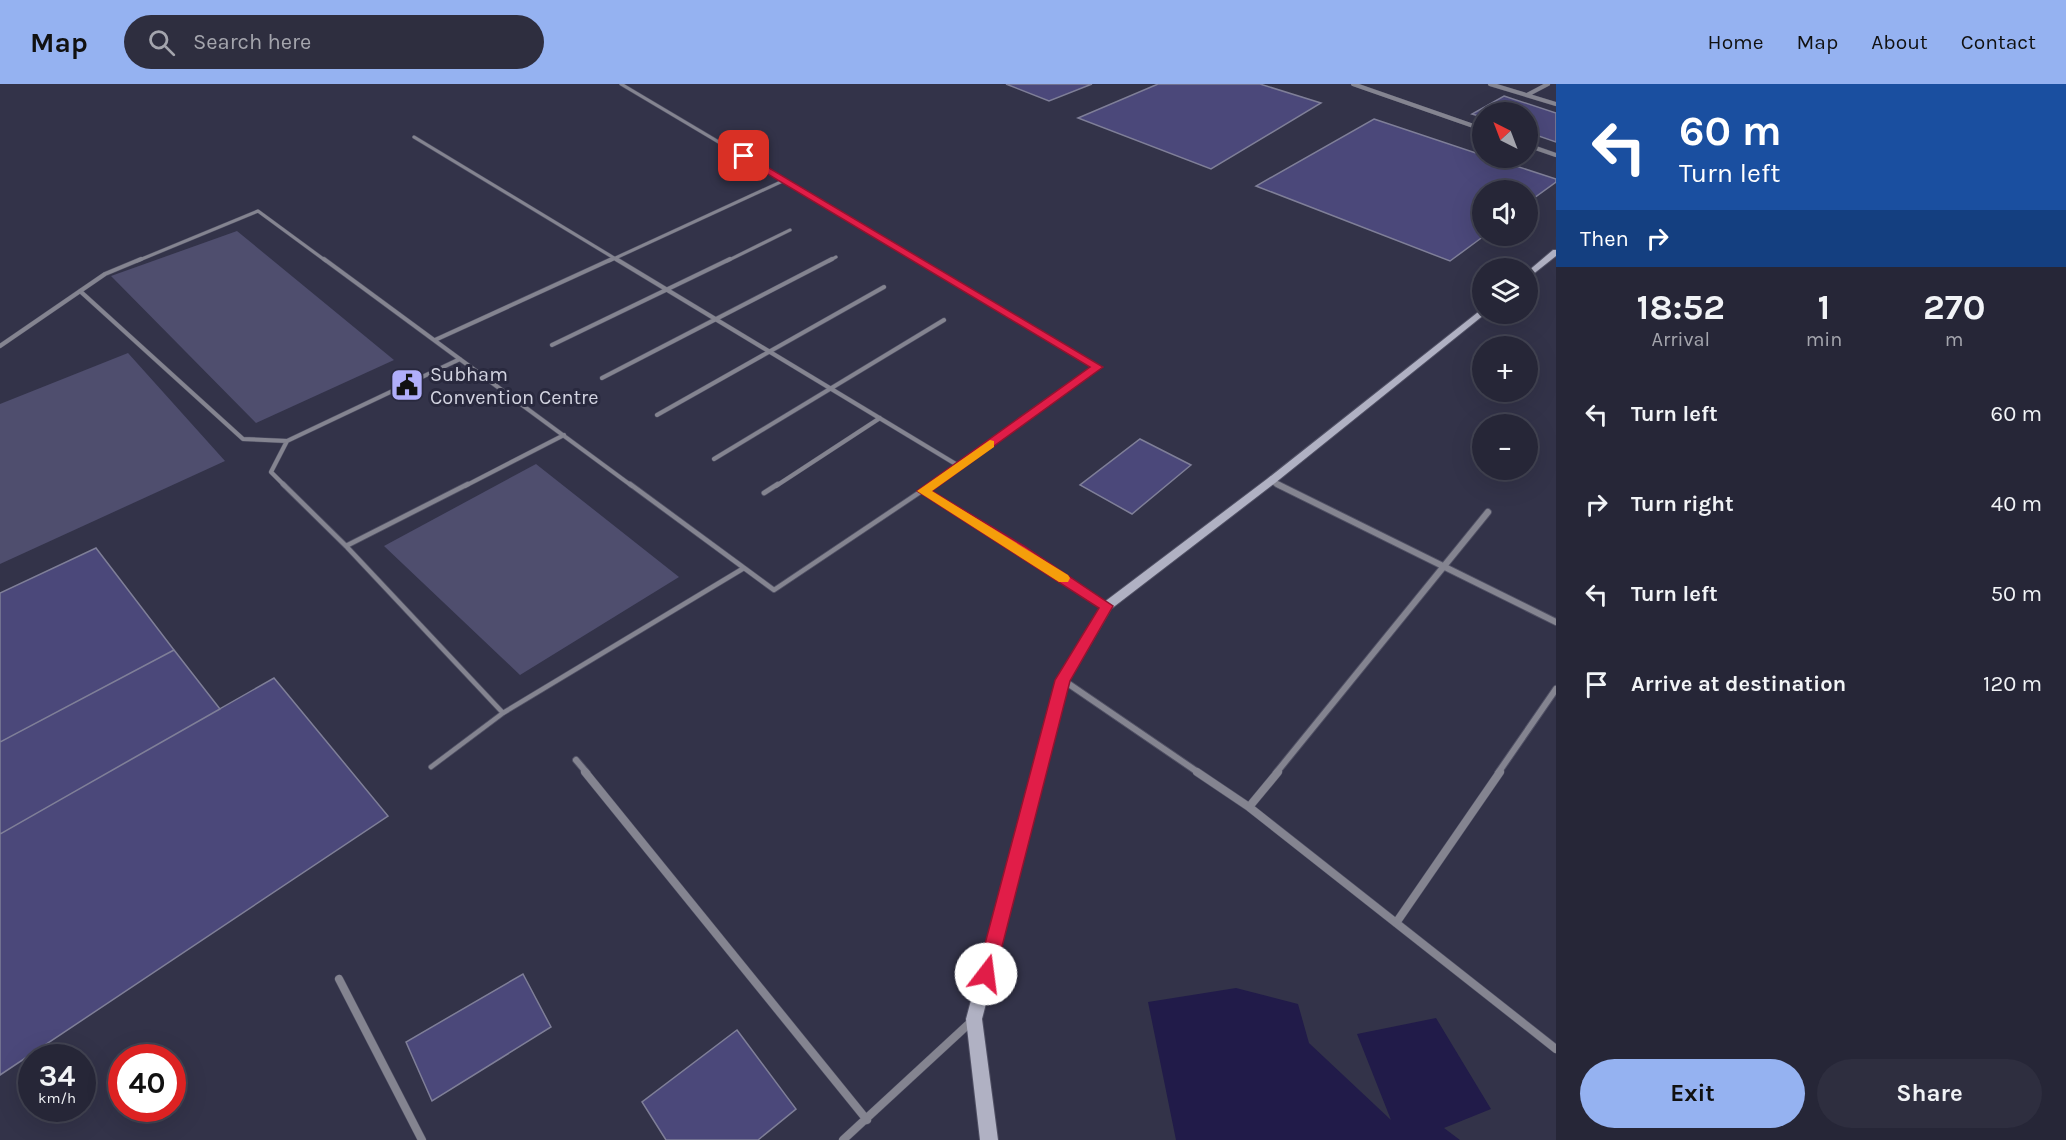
<!DOCTYPE html>
<meta charset="utf-8">
<style>
body{margin:0;font-family:Karla,sans-serif;background:#2e2e3f;color:#f1f3f6;height:100vh;display:flex;flex-direction:column;font-size:22px;white-space:nowrap}
*{box-sizing:border-box;margin:0}
p{font-size:20px;color:#a4a5ad}
.icon{flex:none;width:33px;height:33px;fill:none;stroke:currentColor;stroke-width:2;stroke-linecap:round;stroke-linejoin:round}
.map{position:relative;flex:1;overflow:hidden}
.sheet{display:flex;flex-direction:column;background:#262637;width:510px}
.sheet>*{flex:none}
.banner{background:#1a4fa0;color:#fff;overflow:hidden}
.needle{width:39px;rotate:318deg}
.controls{position:absolute;left:1472px;top:18px;display:grid;gap:12px}
.controls a{display:grid;place-items:center;width:66px;height:66px;border-radius:50%;background:#262637;box-shadow:0 6px 24px #0002,0 0 0 2px #424352;font-size:30px}
.speed{position:absolute;left:18px;top:960px;display:flex;gap:12px;font-size:30px;font-weight:700;text-align:center}
.speed>*{display:grid;place-content:center;width:78px;height:78px;border-radius:50%;background:#262637;box-shadow:0 6px 24px #0002,0 0 0 2px #424352;line-height:1}
.speed small{font-size:15px;font-weight:400}
.speed .limit{border:9px solid #d22;background:#fff;color:#111}
.pin{position:absolute;display:grid;place-items:center;width:51px;height:51px;color:#fff;margin:-26px;border-radius:12px;box-shadow:0 3px 9px #0006}
.me{position:absolute;width:66px;margin:-33px;rotate:15deg;stroke-linejoin:round;filter:drop-shadow(0 0 4px #0008)}
.turn{display:flex;align-items:center;gap:21px;height:126px;padding:0 24px;font-size:27px}
.turn .icon{width:78px;height:78px;stroke-width:2.5}
.turn b{display:block;font-size:42px;line-height:51px}
.then{display:flex;align-items:center;height:57px;padding:0 24px;background:#0003;gap:12px;font-size:22px}
.eta{display:flex;justify-content:space-evenly;align-items:center;height:102px;text-align:center}
.eta b{font-size:36px;font-weight:700;line-height:42px}
.button{display:flex;gap:12px;margin-top:auto;padding:12px 24px}
.button a{flex:1;height:69px;border-radius:36px;background:#95b2f1;color:#111;font-size:24px;font-weight:700;line-height:69px;text-align:center}
.button a+a{background:#2e2e3f;color:#f1f3f6}
ul{padding:0;list-style:none}
li{display:flex;align-items:center;gap:18px;height:90px;padding:0 24px}
li div{flex:1}
li b{display:block;font-size:22px}
li em{font-style:normal}
header{display:flex;align-items:center;gap:36px;box-sizing:border-box;height:84px;padding:0 30px;background:#95b2f1;color:#111}
header strong{font-size:28px}
nav{display:flex;gap:33px;margin-inline-start:auto;font-size:21px}
.search{width:420px;height:54px;background:#2e2e3f;display:flex;align-items:center;gap:15px;box-sizing:border-box;padding:0 21px;border-radius:33px;color:#a4a5ad;font-size:22px}
main{display:flex;flex:1;min-height:0}
.map>svg:first-child{display:block}
</style>
<header>
<strong>Map</strong>
<div class="search"><svg class="icon" aria-label="search" viewBox="0 0 24 24"><circle cx="10" cy="10" r="6"/><path d="M15 15l6 6"/></svg>Search here</div>
<nav><a>Home</a><a>Map</a><a>About</a><a>Contact</a></nav>
</header>
<main>
<div class="map">
<svg width="1556" height="1056" viewBox="0 0 1556 1056">
<rect width="100%" height="100%" fill="#333349"/>
<path fill="#4f4e6e" d="M 237,147 L 394,276 L 256,339 L 111,192 Z
M 128,269 L 225,377 L 0,480 L 0,320 Z
M 536,380 L 679,493 L 520,591 L 384,462 Z"/>
<path fill="#211b49" d="M 1236,904 L 1298,920 L 1309,959 L 1391,1036 L 1357,950 L 1436,934 L 1491,1025 L 1444,1044 L 1460,1056 L 1176,1056 L 1148,918 Z"/>
<path fill="#4b487a" stroke="#7f7f98" stroke-width="1.5" d="M 1006,0 L 1092,0 L 1049,17 Z
M 1158,0 L 1260,0 L 1321,19 L 1211,85 L 1078,34 Z
M 1504,12 L 1556,29 L 1556,58 L 1527,48 L 1527,28 L 1482,28 L 1482,33 L 1472,30 Z
M 1374,35 L 1482,71 L 1482,74 L 1491,74 L 1556,95 L 1556,98 L 1527,119 L 1527,106 L 1482,106 L 1484,152 L 1450,177 L 1256,102 Z
M 1140,355 L 1191,381 L 1132,430 L 1080,401 Z
M 96,464 L 174,566 L 0,658 L 0,509 Z
M 174,566 L 220,625 L 0,750 L 0,658 Z
M 274,594 L 388,732 L 0,991 L 0,750 Z
M 523,890 L 551,943 L 432,1017 L 406,958 Z
M 737,946 L 796,1025 L 758,1056 L 666,1056 L 642,1018 Z"/>
<g fill="none" stroke-linecap="round" stroke-linejoin="round">
<g stroke="#505064" stroke-width="4">
<path id="lane-far2" d="M 621,0 L 919,177
M 414,53 L 619,177
M 137,177 L 258,127 L 326,177
M 609,177 L 785,96
M 727,177 L 790,146
M 829,177 L 836,173"/>
</g>
<g stroke="#505064" stroke-width="5">
<path id="lane-far1" d="M 324,175 L 632,402
M 616,175 L 959,382 L 930,402
M 916,175 L 1098,283 L 959,382
M 80,207 L 243,355 L 287,357 L 460,275
M 435,256 L 612,175
M 552,261 L 730,175
M 0,262 L 105,190 L 141,175
M 602,294 L 832,175
M 657,331 L 884,203
M 714,375 L 944,236
M 285,402 L 271,388 L 287,357
M 465,402 L 564,351
M 776,402 L 880,334"/>
</g>
<g stroke="#505064" stroke-width="6">
<path id="lane" d="M 283,400 L 346,462 L 503,629
M 630,400 L 774,506 L 932,400
M 923,407 L 1020,465 L 1107,522
M 764,409 L 778,400
M 346,462 L 468,400
M 431,683 L 503,629 L 744,484"/>
</g>
<g stroke="#505064" stroke-width="4.5">
<path id="street-far3" d="M 1353,0 L 1482,45
M 1490,0 L 1556,20
M 1527,11 L 1548,0
M 1527,61 L 1556,71"/>
</g>
<g stroke="#505064" stroke-width="6">
<path id="street-far2" d="M 1271,397 L 1280,402"/>
</g>
<g stroke="#505064" stroke-width="8">
<path id="street-far1" d="M 1277,400 L 1556,538
M 1063,596 L 1199,689
M 576,676 L 587,689
M 1276,689 L 1488,428
M 1498,689 L 1556,605"/>
</g>
<g stroke="#505064" stroke-width="9">
<path id="street" d="M 585,688 L 867,1036
M 1197,688 L 1249,723 L 1556,965
M 1249,723 L 1278,688
M 1396,839 L 1500,688
M 339,895 L 422,1056
M 843,1056 L 973,936"/>
</g>
<g stroke="#505064" stroke-width="2">
<path id="secondary" d="M 1553,166 L 1556,166 L 1556,172 L 1527,195 L 1527,188 Z
M 1482,225 L 1482,230 L 1485,230 L 1275,399 L 1111,525 L 1069,597 L 982,935 L 998,1056 L 980,1056 L 966,935 L 1057,596 L 1103,519 L 1267,395 Z"/>
</g>
<use href="#lane-far2" stroke="#848490" stroke-width="3"/>
<use href="#lane-far1" stroke="#848490" stroke-width="4"/>
<use href="#lane" stroke="#848490" stroke-width="4.5"/>
<use href="#street-far3" stroke="#848490" stroke-width="4"/>
<use href="#street-far2" stroke="#848490" stroke-width="4.5"/>
<use href="#street-far1" stroke="#848490" stroke-width="6"/>
<use href="#street" stroke="#848490" stroke-width="8"/>
<use href="#secondary" fill="#b0b1c3" fill-rule="evenodd"/>
</g>
<path fill="#e11d48" stroke="#92132f" stroke-width="1.5" d="M 741,71 L 747,71 L 1103,283 L 932,407 L 1024,462 L 1113,522 L 1070,597 L 995,890 L 992,896 L 986,898 L 980,896 L 977,890 L 1055,596 L 1099,524 L 917,407 L 1090,283 L 741,74 Z"/>
<path fill="#f59e0b" d="M 990,356 L 994,357 L 994,363 L 932,407 L 1068,491 L 1070,494 L 1068,498 L 1059,498 L 917,407 Z"/>
<defs>
<g id="civic-square" transform="scale(1.725)"><rect x="-9" y="-9" width="18" height="18" rx="4" fill="#b0aefa" stroke="#29293e"/><path d="M-.6-6.5H3V-4.5H.6V-3L4-1V1h2V6H-6V1h2V-1L-.6-3ZM-1.2 2.5V6h2.4V2.5Z" fill="#111"/></g>
</defs>
<g fill-rule="evenodd">
<use href="#civic-square" x="407" y="301"/>
</g>
<g text-anchor="middle" stroke-width="6" stroke-linejoin="round" paint-order="stroke">
<g font-size="20" fill="#d2d3e0" stroke="#29293e" text-anchor="start">
<text x="430" y="297">Subham<tspan x="430" dy="23">Convention Centre</tspan></text>
</g>
</g>
</svg>
<div class="controls">
<a><svg class="needle" viewBox="-14 -14 28 28"><path d="M0-13l5 13h-10z" fill="#e53935"/><path d="M0 13l5-13h-10z" fill="#a4a5ad"/></svg></a>
<a><svg class="icon" aria-label="sound" viewBox="0 0 24 24"><path d="M4 9h4l5-4v14l-5-4H4zM17 9q2 3 0 6"/></svg></a>
<a><svg class="icon" aria-label="layers" viewBox="0 0 24 24"><path d="M12 4l9 5-9 5-9-5zM3 14l9 5 9-5"/></svg></a>
<a>+</a>
<a>−</a>
</div>
<div class="speed"><div>34<small>km/h</small></div><div class="limit">40</div></div>
<div class="pin" style="left:744px;top:72px;background:#d93025"><svg class="icon" aria-label="arrive" viewBox="0 0 24 24"><path d="M6 21V4h12l-3 4 3 4H6"/></svg></div>
<svg class="me" style="left:986px;top:890px" viewBox="-20 -20 40 40"><circle r="19" fill="#fff"/><path d="M0-13L10 11 0 6-10 11z" fill="#e11d48"/></svg>
</div>
<section class="sheet">
<div class="banner">
<div class="turn"><svg class="icon" aria-label="left" viewBox="0 0 24 24"><path d="M17 20v-9H6M10 6l-5 5 5 5"/></svg><div><b>60 m</b>Turn left</div></div>
<div class="then">Then<svg class="icon" aria-label="right" viewBox="0 0 24 24"><path d="M7 20v-9h11M14 6l5 5-5 5"/></svg></div>
</div>
<div class="eta">
<div><b>18:52</b><p>Arrival</p></div>
<div><b>1</b><p>min</p></div>
<div><b>270</b><p>m</p></div>
</div>
<ul>
<li><svg class="icon" aria-label="left" viewBox="0 0 24 24"><path d="M17 20v-9H6M10 6l-5 5 5 5"/></svg><div><b>Turn left</b></div><em>60 m</em></li>
<li><svg class="icon" aria-label="right" viewBox="0 0 24 24"><path d="M7 20v-9h11M14 6l5 5-5 5"/></svg><div><b>Turn right</b></div><em>40 m</em></li>
<li><svg class="icon" aria-label="left" viewBox="0 0 24 24"><path d="M17 20v-9H6M10 6l-5 5 5 5"/></svg><div><b>Turn left</b></div><em>50 m</em></li>
<li><svg class="icon" aria-label="arrive" viewBox="0 0 24 24"><path d="M6 21V4h12l-3 4 3 4H6"/></svg><div><b>Arrive at destination</b></div><em>120 m</em></li>
</ul>
<div class="button"><a>Exit</a><a>Share</a></div>
</section>
</main>
